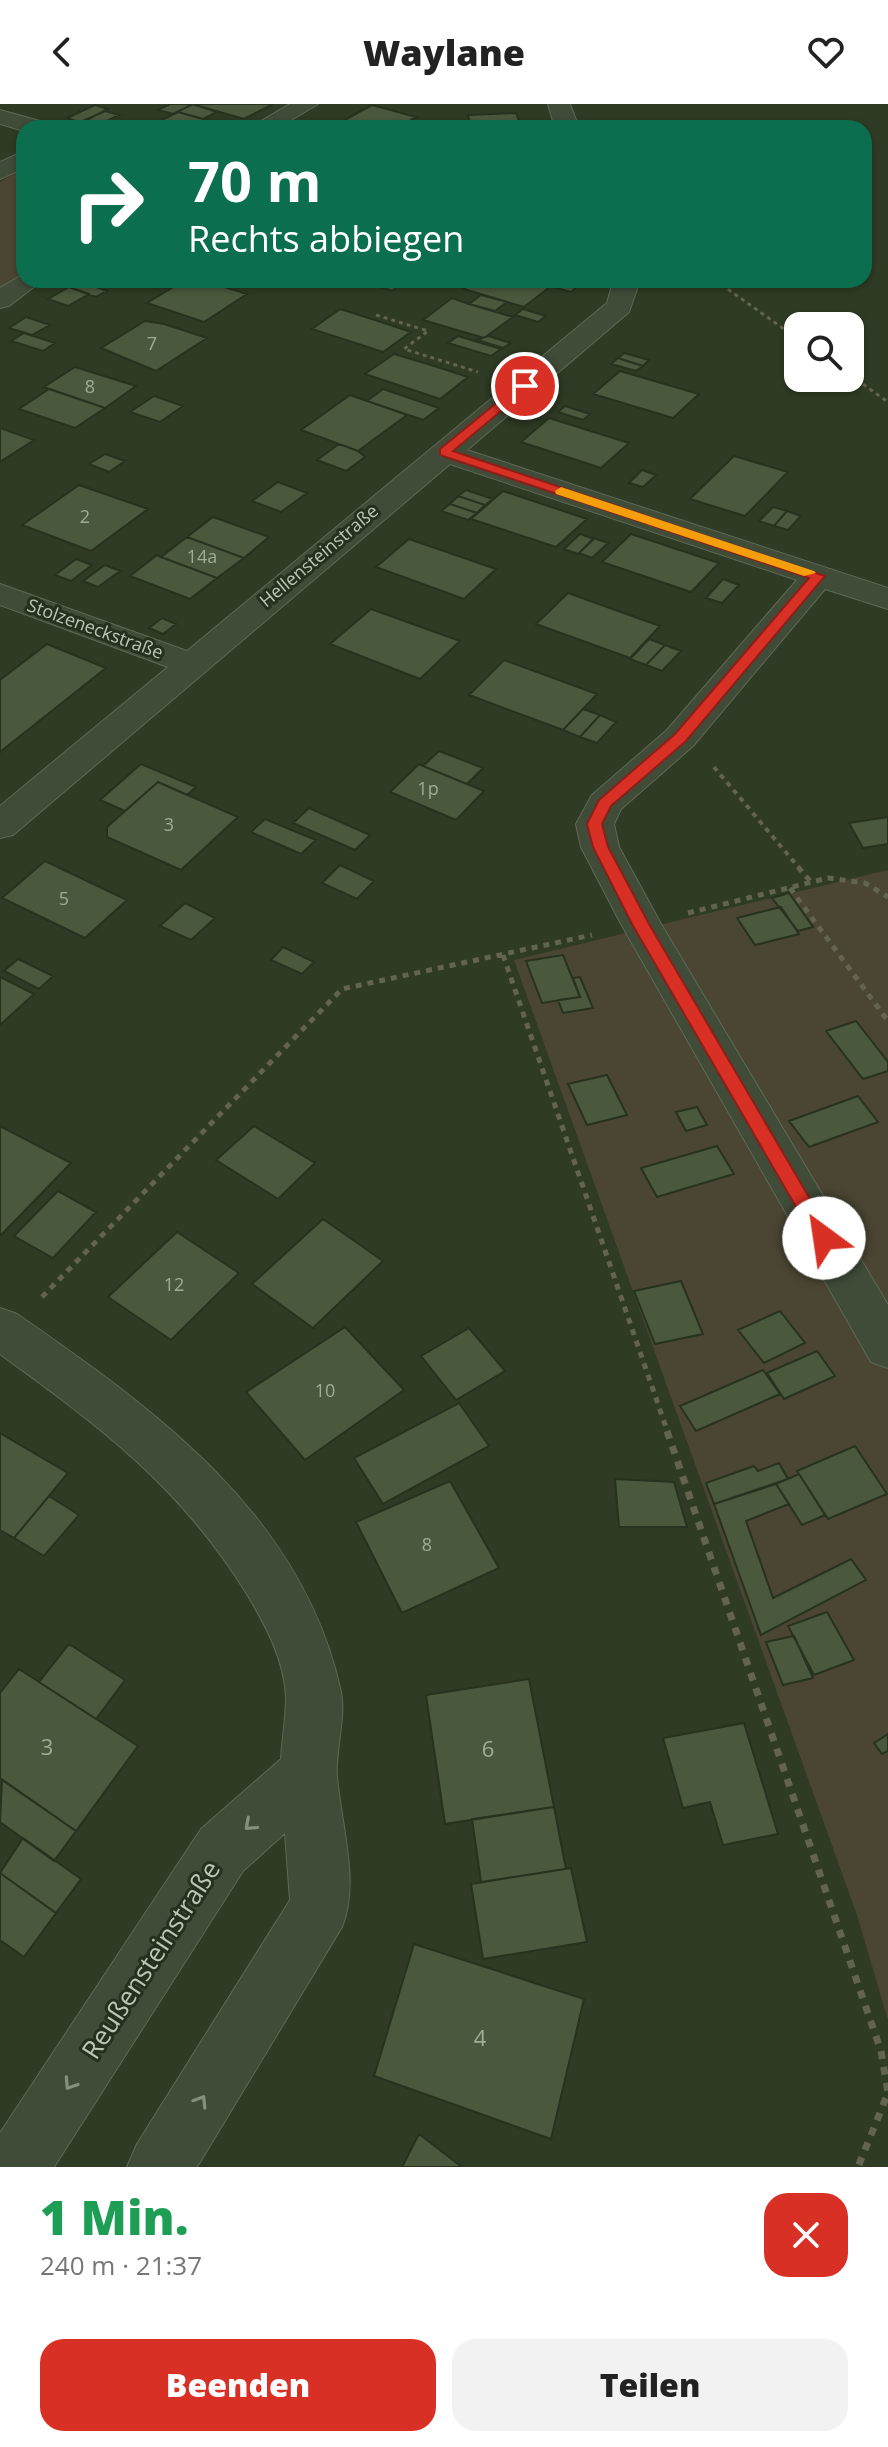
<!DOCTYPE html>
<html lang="de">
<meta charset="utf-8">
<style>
body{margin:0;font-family:"Open Sans",sans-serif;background:#f2f2f2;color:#222;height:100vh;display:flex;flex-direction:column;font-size:30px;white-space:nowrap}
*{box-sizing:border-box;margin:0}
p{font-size:26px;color:#767676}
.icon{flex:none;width:44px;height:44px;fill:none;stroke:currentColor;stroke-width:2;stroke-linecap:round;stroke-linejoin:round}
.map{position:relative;height:2063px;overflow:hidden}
.details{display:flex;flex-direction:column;background:#fff;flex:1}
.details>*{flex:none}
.guide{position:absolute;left:16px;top:16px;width:856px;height:168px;border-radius:24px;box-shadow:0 2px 6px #0004;background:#0b6e4f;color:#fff;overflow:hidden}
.controls{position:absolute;left:784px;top:208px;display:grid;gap:16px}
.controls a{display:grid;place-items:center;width:80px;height:80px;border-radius:16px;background:#fff;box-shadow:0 2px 6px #0004;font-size:40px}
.pin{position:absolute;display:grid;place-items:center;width:68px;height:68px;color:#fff;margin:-34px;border:4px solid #fff;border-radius:50%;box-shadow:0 2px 8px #0007}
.me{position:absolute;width:88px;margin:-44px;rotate:329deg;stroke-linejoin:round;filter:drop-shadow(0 0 6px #0008)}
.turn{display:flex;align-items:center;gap:28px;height:168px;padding:0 40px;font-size:36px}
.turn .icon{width:104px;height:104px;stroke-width:2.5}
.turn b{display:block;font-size:56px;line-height:68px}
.round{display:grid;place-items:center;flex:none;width:84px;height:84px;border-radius:24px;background:#f2f2f2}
.head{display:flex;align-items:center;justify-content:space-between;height:136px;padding:0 40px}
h1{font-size:48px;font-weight:800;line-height:60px;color:#1e9e55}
.primary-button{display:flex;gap:16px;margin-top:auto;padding:16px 40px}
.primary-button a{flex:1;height:92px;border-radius:24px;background:#d93025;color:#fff;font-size:32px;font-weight:800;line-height:92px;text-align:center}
.primary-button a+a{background:#f2f2f2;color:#222}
header{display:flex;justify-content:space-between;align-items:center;height:104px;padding:0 40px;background:#fff;font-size:36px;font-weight:800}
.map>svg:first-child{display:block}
</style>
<header><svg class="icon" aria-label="back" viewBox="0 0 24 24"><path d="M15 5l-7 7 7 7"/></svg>Waylane<svg class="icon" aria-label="heart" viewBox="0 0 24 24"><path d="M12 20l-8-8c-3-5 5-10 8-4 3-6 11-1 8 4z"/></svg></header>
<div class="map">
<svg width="888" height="2063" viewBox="0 0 888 2063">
<rect width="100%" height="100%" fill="#2f3b24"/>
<path fill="#4b4633" d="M 24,64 L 24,170 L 0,187 L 0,78 Z
M 888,766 L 888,1916 L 857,1811 L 514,856 Z"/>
<path fill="#4a593e" stroke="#27321f" stroke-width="2" d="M 170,0 L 193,0 L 173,10 L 158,6 Z
M 192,0 L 273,0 L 244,15 Z
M 192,0 L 217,8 L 203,15 L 178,8 Z
M 95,1 L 108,5 L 81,19 L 67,14 Z
M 372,1 L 416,13 L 397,24 L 355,24 L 339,19 Z
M 105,7 L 119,11 L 97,22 L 83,17 Z
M 178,8 L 203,15 L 231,24 L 145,24 Z
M 516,9 L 522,24 L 471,24 L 468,11 Z
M 77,176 L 107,187 L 96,193 L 66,182 Z
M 185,176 L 202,176 L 247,190 L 204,218 L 147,199 Z
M 378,176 L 385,176 L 400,181 L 392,187 L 371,180 Z
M 477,176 L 529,176 L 551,182 L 524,203 L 464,185 Z
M 552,176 L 557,176 L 578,182 L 571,188 L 546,181 Z
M 69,183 L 89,190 L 68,202 L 48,195 Z
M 481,191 L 507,198 L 495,207 L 469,200 Z
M 452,194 L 469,200 L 513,213 L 484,234 L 423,216 Z
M 340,205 L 375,216 L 411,228 L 383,248 L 312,225 Z
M 523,205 L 546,212 L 538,218 L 515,211 Z
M 26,213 L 50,221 L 32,231 L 9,224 Z
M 145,217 L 164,220 L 207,234 L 156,267 L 101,244 Z
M 24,229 L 55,239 L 43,247 L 11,237 Z
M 458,232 L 501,245 L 491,252 L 448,239 Z
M 488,232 L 511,239 L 503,244 L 477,236 Z
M 624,249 L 649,256 L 643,262 L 618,254 Z
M 394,250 L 431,261 L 468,273 L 440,295 L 365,270 Z
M 618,254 L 643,262 L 636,267 L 611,260 Z
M 75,263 L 136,282 L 105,304 L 44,283 Z
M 620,267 L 699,290 L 673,314 L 593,290 Z
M 49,285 L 105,304 L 75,324 L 19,305 Z
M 383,285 L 439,304 L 423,316 L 367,297 Z
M 350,291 L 407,311 L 358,347 L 301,326 Z
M 154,292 L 183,302 L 160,318 L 130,308 Z
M 565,302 L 590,310 L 583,316 L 558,308 Z
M 549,314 L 629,339 L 601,364 L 521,338 Z
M 0,324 L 34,336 L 0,358 Z
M 339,340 L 358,347 L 365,353 L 346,367 L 317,356 Z
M 105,350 L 125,357 L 109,368 L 89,360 Z
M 734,352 L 788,368 L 745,412 L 690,395 Z
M 642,366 L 656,371 L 643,383 L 629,379 Z
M 278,378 L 307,389 L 281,408 L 252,397 Z
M 79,381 L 148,405 L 91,447 L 22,421 Z
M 466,386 L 493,395 L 485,401 L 458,392 Z
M 503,387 L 587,415 L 556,443 L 471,415 Z
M 458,392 L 485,401 L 477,409 L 450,400 Z
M 450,400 L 477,409 L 468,416 L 441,407 Z
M 773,403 L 787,407 L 774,422 L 759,417 Z
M 787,407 L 801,412 L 788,426 L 774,422 Z
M 213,413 L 269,433 L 244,454 L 187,433 Z
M 580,430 L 594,435 L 578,450 L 564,445 Z
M 631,430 L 719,459 L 691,488 L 602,458 Z
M 187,433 L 244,454 L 217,474 L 161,453 Z
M 594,434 L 608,439 L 592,454 L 579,449 Z
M 409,435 L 496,465 L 464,495 L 376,463 Z
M 157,451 L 161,453 L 217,474 L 190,495 L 130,472 Z
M 76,455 L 92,461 L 71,477 L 55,471 Z
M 105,461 L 120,467 L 98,483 L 83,477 Z
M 723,475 L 739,481 L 722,499 L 706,494 Z
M 568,489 L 660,522 L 630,554 L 536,520 Z
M 371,505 L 460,537 L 420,575 L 330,540 Z
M 162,514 L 176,520 L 163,530 L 149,524 Z
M 649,535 L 665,541 L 646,561 L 630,555 Z
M 47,540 L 106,564 L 0,648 L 0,576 Z
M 665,541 L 681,547 L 662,567 L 646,561 Z
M 504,556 L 597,590 L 563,626 L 469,591 Z
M 583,605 L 600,611 L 580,633 L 563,626 Z
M 600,611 L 616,618 L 597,639 L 580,633 Z
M 439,647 L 483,664 L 467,680 L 423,662 Z
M 141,660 L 196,683 L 187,691 L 158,678 L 125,707 L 100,696 Z
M 419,660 L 423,662 L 484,687 L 456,716 L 390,688 Z
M 158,678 L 238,713 L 181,766 L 107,733 L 107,723 Z
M 309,704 L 370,731 L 355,746 L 293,719 Z
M 888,713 L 888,740 L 863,744 L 849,719 Z
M 265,715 L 316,736 L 301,750 L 251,728 Z
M 45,757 L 127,796 L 85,834 L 2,794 Z
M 340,761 L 374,777 L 357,795 L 322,779 Z
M 789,789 L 813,823 L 798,827 L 772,794 Z
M 185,799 L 215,814 L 191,836 L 160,822 Z
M 781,803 L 799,830 L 755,841 L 737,814 Z
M 283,843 L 314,858 L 302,870 L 271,856 Z
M 563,851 L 580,893 L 542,899 L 526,857 Z
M 18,855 L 53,872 L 39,885 L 4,867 Z
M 0,873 L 34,890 L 0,921 Z
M 580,873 L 593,904 L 563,909 L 558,896 L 580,893 L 573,874 Z
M 856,917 L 888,958 L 888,967 L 863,975 L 826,927 Z
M 607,971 L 627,1011 L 587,1021 L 568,980 Z
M 858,992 L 878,1018 L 809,1043 L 789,1017 Z
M 697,1003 L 707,1021 L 686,1027 L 676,1008 Z
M 0,1022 L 71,1059 L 1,1131 L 0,1130 Z
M 254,1022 L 315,1059 L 278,1095 L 216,1056 Z
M 717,1042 L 734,1070 L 657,1093 L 641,1064 Z
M 58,1087 L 96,1108 L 53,1154 L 14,1132 Z
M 323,1115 L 383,1157 L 313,1224 L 252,1180 Z
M 177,1128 L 239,1169 L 171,1236 L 108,1193 Z
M 681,1177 L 703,1230 L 655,1240 L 634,1187 Z
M 780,1207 L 805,1239 L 764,1259 L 738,1226 Z
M 345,1223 L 404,1286 L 305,1356 L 246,1288 Z
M 469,1224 L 505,1267 L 456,1296 L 421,1252 Z
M 817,1247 L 835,1272 L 784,1295 L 767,1269 Z
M 763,1266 L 780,1290 L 696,1327 L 680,1302 Z
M 459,1299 L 489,1342 L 383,1400 L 354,1354 Z
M 0,1329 L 68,1369 L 14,1434 L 0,1426 Z
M 855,1342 L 887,1390 L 828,1415 L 797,1367 Z
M 779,1359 L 788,1375 L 714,1400 L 706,1379 L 754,1362 L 758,1367 Z
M 799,1370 L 825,1411 L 802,1421 L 776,1380 Z
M 615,1375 L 674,1378 L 687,1423 L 619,1423 Z
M 450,1377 L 499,1464 L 402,1509 L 356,1418 Z
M 776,1380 L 789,1400 L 746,1417 L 773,1494 L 851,1455 L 866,1476 L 761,1531 L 714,1400 Z
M 49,1392 L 79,1411 L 44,1452 L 14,1434 Z
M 827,1508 L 854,1556 L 814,1571 L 788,1522 Z
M 794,1532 L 813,1574 L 783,1581 L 766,1538 Z
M 69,1540 L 125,1576 L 96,1615 L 39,1578 Z
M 19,1565 L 138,1642 L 76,1727 L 0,1674 L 0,1589 Z
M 529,1575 L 554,1703 L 445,1720 L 426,1591 Z
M 744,1619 L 778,1730 L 723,1741 L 710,1698 L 683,1704 L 663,1634 Z
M 888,1630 L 888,1647 L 882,1650 L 874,1639 Z
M 2,1676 L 76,1727 L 54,1757 L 0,1718 Z
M 554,1703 L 566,1765 L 481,1778 L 472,1715 Z
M 23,1734 L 81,1775 L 56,1809 L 0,1769 Z
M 571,1764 L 587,1838 L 483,1855 L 471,1780 Z
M 0,1769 L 56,1809 L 24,1853 L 0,1836 Z
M 414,1840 L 584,1895 L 551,2035 L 374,1972 Z
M 419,2030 L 462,2063 L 402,2063 Z"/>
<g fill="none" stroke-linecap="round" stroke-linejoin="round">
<g stroke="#5e6956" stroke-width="2">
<path id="minor" d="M 290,0 L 318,0 L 278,24 L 249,24 Z
M 548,0 L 570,0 L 579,24 L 555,24 Z
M 0,6 L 47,19 L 51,24 L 24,24 L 24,27 L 0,20 Z
M 24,47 L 24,64 L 0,75 L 0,58 Z
M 24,170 L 24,176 L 43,176 L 9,202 L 0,204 L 0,184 Z
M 607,176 L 633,176 L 637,185 L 629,208 L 467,346 L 888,484 L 888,505 L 825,485 L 693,642 L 621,705 L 614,720 L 619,743 L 661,820 L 888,1201 L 888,1264 L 871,1258 L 621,820 L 581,743 L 576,720 L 592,691 L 667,626 L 797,476 L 450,360 L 13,731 L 0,734 L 0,702 L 168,563 L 0,501 L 0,480 L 187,547 L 607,199 L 611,185 Z
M 0,1204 L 17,1210 C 157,1307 303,1412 341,1588 C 346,1615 335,1646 337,1673 C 341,1720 360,1779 342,1823 L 197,2063 L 127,2063 L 137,2040 L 290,1796 L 285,1729 L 243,1767 L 54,2063 L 0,2063 L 0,2029 L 201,1725 L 281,1655 C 282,1635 286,1614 286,1594 C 285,1556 264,1518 245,1487 C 179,1381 99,1322 0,1250 Z"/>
</g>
<path stroke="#62644f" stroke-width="3" stroke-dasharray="4 4" stroke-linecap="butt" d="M 715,176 L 798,235
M 376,211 L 428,227 L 404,245 L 478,268
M 850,271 L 888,298"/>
<path stroke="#62644f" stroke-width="4" stroke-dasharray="5 5" stroke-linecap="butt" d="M 714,663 L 800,765"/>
<path stroke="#62644f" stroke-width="5" stroke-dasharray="6 6" stroke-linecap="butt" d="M 798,763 L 811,778
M 790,784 L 888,917
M 688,809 L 828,774 L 865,779 L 888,793
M 503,851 L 668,1329
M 42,1193 L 342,885 L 592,831"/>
<path stroke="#62644f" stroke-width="7" stroke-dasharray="8 8" stroke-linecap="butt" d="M 667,1327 L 881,1947 L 888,1989 L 858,2063"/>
<use href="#minor" fill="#404b38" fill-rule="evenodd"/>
</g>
<defs><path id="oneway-chevron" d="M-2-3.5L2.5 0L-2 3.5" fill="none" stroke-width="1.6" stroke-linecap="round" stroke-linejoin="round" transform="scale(2)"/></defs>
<g stroke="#848f7c">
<use href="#oneway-chevron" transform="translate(250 1721) rotate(138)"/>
<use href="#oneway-chevron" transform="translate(70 1980) rotate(123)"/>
<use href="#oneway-chevron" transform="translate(201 1997) rotate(-58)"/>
</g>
<path fill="#d93025" stroke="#8d1f18" stroke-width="2" d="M 521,279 L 531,282 L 453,347 L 825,472 L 686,637 L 611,702 L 602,720 L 608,743 L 649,820 L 830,1129 L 830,1139 L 817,1139 L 632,820 L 593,743 L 587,720 L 599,696 L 675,630 L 809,474 L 440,351 L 440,345 Z"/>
<path fill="#f59e0b" d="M 561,383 L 814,467 L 816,469 L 804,472 L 556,390 L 555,387 Z"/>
<g text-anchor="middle" stroke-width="6" stroke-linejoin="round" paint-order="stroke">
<g font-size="18" fill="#9fac96">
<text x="152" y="246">7</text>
<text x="90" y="289">8</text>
<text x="85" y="419">2</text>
<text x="202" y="459">14a</text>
<text x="428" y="691">1p</text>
<text x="169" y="727">3</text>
<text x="64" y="801">5</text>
<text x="174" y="1187">12</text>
<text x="325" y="1293">10</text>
<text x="427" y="1447">8</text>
</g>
<g font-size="18" fill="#bbc7b4" stroke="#25301d">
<text transform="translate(319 452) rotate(-40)" y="6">Hellensteinstraße</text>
<text transform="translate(95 525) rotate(20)" y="6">Stolzeneckstraße</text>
</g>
<g font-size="22" fill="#9fac96">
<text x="47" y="1651">3</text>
<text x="488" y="1653">6</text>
<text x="480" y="1942">4</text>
</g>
<g font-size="26" fill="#bbc7b4" stroke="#25301d">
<text transform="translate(151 1856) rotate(-57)" y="9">Reußensteinstraße</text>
</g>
</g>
</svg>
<div class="controls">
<a><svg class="icon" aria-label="search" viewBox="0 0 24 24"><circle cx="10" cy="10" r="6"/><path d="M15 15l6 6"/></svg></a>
</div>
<div class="pin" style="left:525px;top:282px;background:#d93025"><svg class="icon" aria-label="arrive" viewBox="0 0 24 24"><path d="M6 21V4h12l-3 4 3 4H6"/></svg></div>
<svg class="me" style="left:824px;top:1134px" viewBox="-20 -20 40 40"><circle r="19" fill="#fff"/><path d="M0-13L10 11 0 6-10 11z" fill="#d93025"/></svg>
<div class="guide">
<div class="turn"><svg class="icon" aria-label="right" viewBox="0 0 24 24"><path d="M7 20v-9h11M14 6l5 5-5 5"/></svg><div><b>70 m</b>Rechts abbiegen</div></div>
</div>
</div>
<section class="details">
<div class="head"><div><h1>1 Min.</h1><p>240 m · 21:37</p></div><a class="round" style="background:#d93025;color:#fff"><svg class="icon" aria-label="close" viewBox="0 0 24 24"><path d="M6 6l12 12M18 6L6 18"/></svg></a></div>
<div class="primary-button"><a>Beenden</a><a>Teilen</a></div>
</section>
